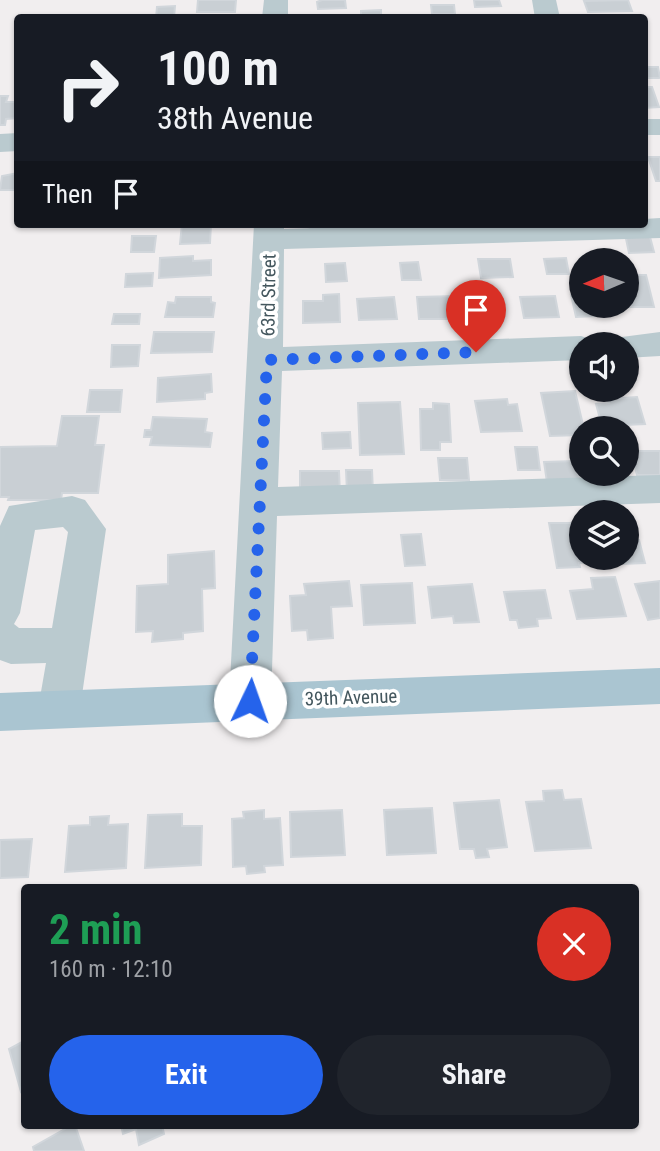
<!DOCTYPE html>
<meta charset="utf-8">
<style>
body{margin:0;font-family:"Roboto Condensed",sans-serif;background:#20242c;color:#f1f3f6;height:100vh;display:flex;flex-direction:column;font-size:26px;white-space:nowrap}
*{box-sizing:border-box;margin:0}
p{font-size:23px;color:#9ea1a6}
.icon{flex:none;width:38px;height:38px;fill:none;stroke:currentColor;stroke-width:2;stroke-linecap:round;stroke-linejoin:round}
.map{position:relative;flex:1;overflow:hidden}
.side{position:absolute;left:21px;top:884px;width:618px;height:245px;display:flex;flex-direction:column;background:#171b24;border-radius:7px;box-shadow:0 2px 5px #0004}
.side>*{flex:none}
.banner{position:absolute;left:14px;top:14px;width:634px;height:214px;border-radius:7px;box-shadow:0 2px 5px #0004;background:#171b24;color:#f1f3f6;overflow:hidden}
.needle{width:46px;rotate:268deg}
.tools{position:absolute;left:569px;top:248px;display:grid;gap:14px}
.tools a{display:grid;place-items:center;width:70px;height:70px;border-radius:50%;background:#171b24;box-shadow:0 2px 5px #0004;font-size:35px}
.pin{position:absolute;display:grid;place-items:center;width:60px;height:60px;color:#fff;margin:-72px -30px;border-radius:50% 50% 50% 0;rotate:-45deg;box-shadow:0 0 7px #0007}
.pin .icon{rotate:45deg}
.me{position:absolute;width:77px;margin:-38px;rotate:3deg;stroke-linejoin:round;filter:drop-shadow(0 0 5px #0008)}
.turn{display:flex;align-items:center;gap:24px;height:147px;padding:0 28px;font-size:32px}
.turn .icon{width:91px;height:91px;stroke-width:2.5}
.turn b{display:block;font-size:49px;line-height:60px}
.then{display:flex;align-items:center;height:66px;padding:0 28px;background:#0003;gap:14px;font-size:26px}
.round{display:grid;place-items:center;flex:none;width:74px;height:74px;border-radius:37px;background:#20242c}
.summary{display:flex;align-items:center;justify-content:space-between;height:119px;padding:0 28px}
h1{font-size:42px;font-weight:700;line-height:52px;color:#1e9e55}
.action{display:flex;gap:14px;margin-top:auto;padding:14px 28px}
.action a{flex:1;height:80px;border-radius:42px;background:#2563eb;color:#fff;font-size:28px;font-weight:700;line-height:80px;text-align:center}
.action a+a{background:#20242c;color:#f1f3f6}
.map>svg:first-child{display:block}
</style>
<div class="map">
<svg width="660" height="1151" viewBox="0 0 660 1151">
<rect width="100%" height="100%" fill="#f1eeef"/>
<path fill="#c9cfd4" stroke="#d1d6db" stroke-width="2" d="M 198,0 L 236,0 L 235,12 L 197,12 Z
M 322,0 L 345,0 L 346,8 L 318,9 L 317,2 Z
M 474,0 L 499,0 L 501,6 L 475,7 Z
M 628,0 L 632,11 L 588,12 L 584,1 Z
M 431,5 L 454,5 L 455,14 L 432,14 Z
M 175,6 L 174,18 L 156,18 L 157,7 Z
M 381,10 L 381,18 L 361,18 L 361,11 Z
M 644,67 L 658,67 L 660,78 L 644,78 Z
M 644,87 L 652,87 L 659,107 L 644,108 Z
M 0,96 L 8,96 L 6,102 L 18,102 L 18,118 L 6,119 L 5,125 L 0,125 Z
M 648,157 L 660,157 L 660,181 L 656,181 Z
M 18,173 L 18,190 L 0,190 L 2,176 Z
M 182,224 L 211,224 L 210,243 L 180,244 Z
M 309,224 L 354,224 L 355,234 L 310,232 Z
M 649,233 L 654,252 L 629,253 L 625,234 Z
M 132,236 L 156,236 L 154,252 L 131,252 Z
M 193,256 L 193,261 L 211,260 L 211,275 L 159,278 L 160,258 Z
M 566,258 L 569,274 L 547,274 L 544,259 Z
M 478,259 L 510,259 L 513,277 L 481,278 Z
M 418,262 L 421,280 L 402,280 L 400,263 Z
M 345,263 L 347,281 L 326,282 L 325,264 Z
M 153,273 L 152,286 L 125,287 L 126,274 Z
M 626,275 L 646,275 L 654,307 L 623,307 L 626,306 Z
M 339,294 L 340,322 L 303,323 L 303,301 L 323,301 L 323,295 Z
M 581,294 L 581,306 L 617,306 L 618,310 L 594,311 L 595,316 L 576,317 L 571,295 Z
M 457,296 L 460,319 L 419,319 L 417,297 Z
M 501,296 L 504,317 L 471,318 L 468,297 Z
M 555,296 L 559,317 L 524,318 L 520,297 Z
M 176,297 L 211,297 L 211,302 L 215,303 L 213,317 L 165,317 L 168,302 L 175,303 Z
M 394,297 L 397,319 L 359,320 L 357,299 Z
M 114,314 L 140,314 L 139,324 L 112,324 Z
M 154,332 L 214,332 L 212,352 L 151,353 Z
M 112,345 L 140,345 L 138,366 L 111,367 Z
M 211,374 L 212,392 L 205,393 L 205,399 L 157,402 L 158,378 Z
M 90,390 L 122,390 L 120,412 L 87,412 Z
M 575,391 L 584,429 L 581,429 L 581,435 L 550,436 L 541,393 Z
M 637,397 L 645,424 L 602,426 L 596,404 L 609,403 L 607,399 Z
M 507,399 L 508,405 L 517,404 L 522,431 L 481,432 L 475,401 Z
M 400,402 L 404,454 L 360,455 L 358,403 Z
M 433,403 L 449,404 L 451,442 L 440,442 L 440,450 L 421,450 L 420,409 L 433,409 Z
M 62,416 L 99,416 L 95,445 L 104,445 L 98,493 L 62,493 L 61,500 L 8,500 L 9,497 L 0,497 L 0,447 L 57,446 Z
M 153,417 L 207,419 L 205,432 L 212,433 L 210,447 L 150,445 L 152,437 L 144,437 L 145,430 L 151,430 Z
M 350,432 L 351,448 L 323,449 L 322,433 Z
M 515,447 L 537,447 L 540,470 L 518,470 Z
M 631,451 L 660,451 L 660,475 L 637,475 Z
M 438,458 L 467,458 L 469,480 L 440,480 Z
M 576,461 L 581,489 L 548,489 L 544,462 Z
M 346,470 L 372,470 L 373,492 L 347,492 Z
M 300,471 L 339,471 L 340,495 L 300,495 Z
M 549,523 L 573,523 L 576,536 L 581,536 L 581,558 L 591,558 L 591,562 L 579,563 L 580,567 L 557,568 Z
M 421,534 L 425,565 L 405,566 L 401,535 Z
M 639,540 L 645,563 L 621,564 L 619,558 L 626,558 L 626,541 Z
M 214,551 L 215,588 L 202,589 L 203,631 L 183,633 L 183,639 L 152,642 L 153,631 L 136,632 L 137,586 L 168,584 L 168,555 Z
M 615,577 L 626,616 L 577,619 L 570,591 L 593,589 L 591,578 Z
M 349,581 L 352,606 L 331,607 L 333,638 L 308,640 L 307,630 L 292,631 L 290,596 L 306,595 L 304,584 Z
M 660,581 L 660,618 L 648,620 L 635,584 Z
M 412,583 L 415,623 L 364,625 L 361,585 Z
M 472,584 L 479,622 L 454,623 L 453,616 L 432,618 L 428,587 Z
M 545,590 L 551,618 L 537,619 L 538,626 L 519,628 L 517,620 L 510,620 L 504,592 Z
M 562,790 L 564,800 L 581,799 L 591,848 L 535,851 L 526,802 L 544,801 L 543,791 Z
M 499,800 L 507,847 L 487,849 L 489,857 L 476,858 L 474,849 L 460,849 L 454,803 Z
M 432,808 L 436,853 L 387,855 L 384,810 Z
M 264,810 L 264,819 L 280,818 L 283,865 L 264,866 L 265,872 L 247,874 L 246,866 L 233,867 L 232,819 L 244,818 L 243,812 Z
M 342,810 L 345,855 L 291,857 L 290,812 Z
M 182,814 L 182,826 L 202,826 L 201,865 L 145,868 L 148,815 Z
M 109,816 L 108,825 L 128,824 L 126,868 L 65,872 L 69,826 L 90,825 L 90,817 Z
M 32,839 L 28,877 L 0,878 L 0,840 Z
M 24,1041 L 24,1090 L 21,1092 L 9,1049 Z
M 72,1125 L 75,1125 L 84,1151 L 34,1151 L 33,1147 Z
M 121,1125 L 162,1125 L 164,1134 L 139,1145 L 136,1129 L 123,1134 Z"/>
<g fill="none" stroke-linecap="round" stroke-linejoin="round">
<path fill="#bacacf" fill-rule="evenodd" d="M 264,0 L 288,0 L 288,18 L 262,18 Z
M 532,0 L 556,0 L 560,18 L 535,18 Z
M 644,119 L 660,119 L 660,135 L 644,135 Z
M 18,133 L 18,151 L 0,152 L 0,134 Z
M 660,218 L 660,238 L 284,249 L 283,347 L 581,336 L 593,340 L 596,345 L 581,345 L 581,360 L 282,371 L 278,487 L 660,475 L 660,503 L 277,516 L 271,701 L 265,714 L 250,720 L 235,714 L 229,701 L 254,224 L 284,224 L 284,229 L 447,224 L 644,224 L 644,219 Z
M 660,332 L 660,356 L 626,358 L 626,345 L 610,345 L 614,338 Z
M 72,496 L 85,500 L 106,529 L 80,709 L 74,722 L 59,728 L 44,722 L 38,709 L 46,663 L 11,664 L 0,660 L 0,526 L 9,506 ZM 63,527 L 68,532 L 52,628 L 19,628 L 14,624 L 20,613 L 35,530 Z"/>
<path fill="#aac5d1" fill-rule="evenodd" d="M 660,668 L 660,704 L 0,731 L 0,693 Z"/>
</g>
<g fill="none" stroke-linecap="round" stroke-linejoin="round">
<path stroke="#2563eb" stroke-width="12" stroke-dasharray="0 21.6" d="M 250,701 L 267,360 L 476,352"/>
</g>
<g text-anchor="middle" stroke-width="7" stroke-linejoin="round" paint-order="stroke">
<g font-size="19" fill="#44575e" stroke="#fff">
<text transform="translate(268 295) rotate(-89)" y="7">63rd Street</text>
<text transform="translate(351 697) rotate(-2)" y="7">39th Avenue</text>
</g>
</g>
</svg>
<div class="tools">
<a><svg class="needle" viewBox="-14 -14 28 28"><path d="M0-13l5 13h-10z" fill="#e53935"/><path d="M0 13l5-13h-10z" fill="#9ea1a6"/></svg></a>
<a><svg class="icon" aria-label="sound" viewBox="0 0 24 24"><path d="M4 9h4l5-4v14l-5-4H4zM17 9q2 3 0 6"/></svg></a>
<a><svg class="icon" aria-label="search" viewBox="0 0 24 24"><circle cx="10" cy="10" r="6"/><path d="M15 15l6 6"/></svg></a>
<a><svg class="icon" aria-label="layers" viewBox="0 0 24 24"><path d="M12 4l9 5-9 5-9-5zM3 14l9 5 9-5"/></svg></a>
</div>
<div class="pin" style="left:476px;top:352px;background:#d93025"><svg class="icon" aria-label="arrive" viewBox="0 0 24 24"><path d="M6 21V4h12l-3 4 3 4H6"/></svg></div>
<svg class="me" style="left:250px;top:701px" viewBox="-20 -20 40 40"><circle r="19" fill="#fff"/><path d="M0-13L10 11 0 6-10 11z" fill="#2563eb"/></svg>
<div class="banner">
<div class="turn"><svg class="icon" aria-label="right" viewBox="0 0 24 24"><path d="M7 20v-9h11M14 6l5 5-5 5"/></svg><div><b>100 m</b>38th Avenue</div></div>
<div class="then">Then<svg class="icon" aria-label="arrive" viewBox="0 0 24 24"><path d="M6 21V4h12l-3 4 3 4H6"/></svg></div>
</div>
<section class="side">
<div class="summary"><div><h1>2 min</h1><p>160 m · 12:10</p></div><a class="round" style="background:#d93025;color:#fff"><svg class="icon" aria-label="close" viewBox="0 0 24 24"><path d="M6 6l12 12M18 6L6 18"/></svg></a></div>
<div class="action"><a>Exit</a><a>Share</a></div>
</section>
</div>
